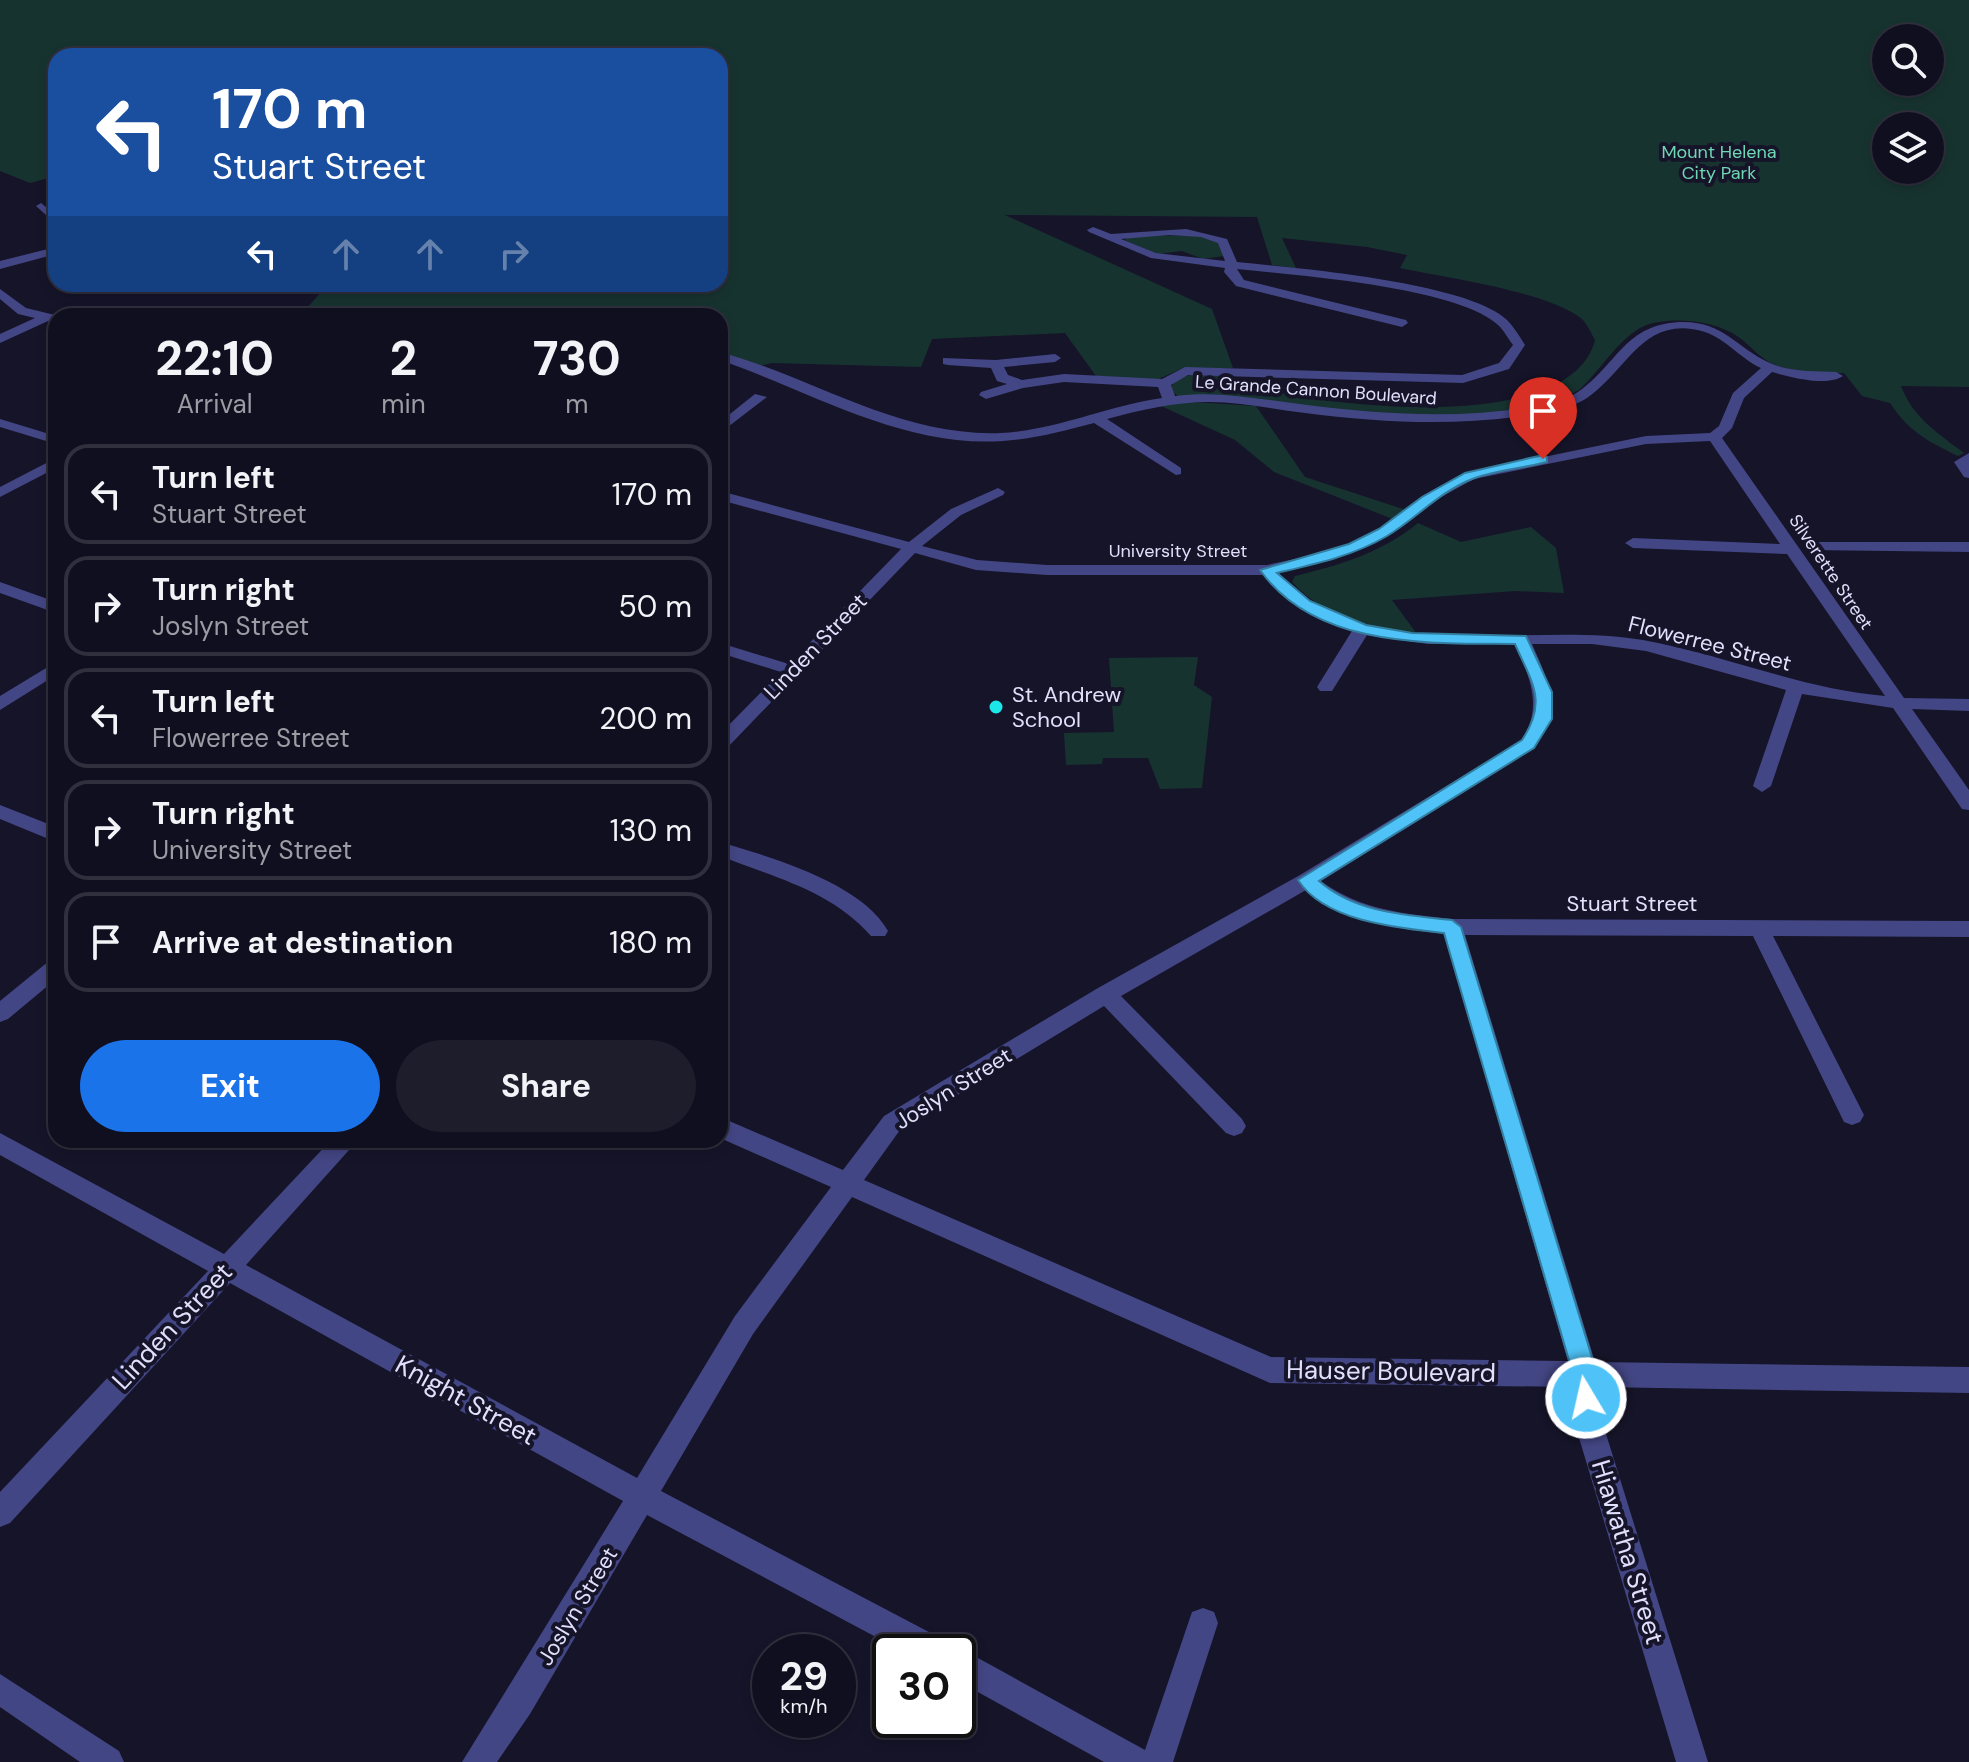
<!DOCTYPE html>
<style>
body{margin:0;font-family:"DM Sans",sans-serif;background:#1e1d2c;color:#f1f3f6;height:100vh;display:flex;flex-direction:column;font-size:30px;white-space:nowrap}
*{box-sizing:border-box;margin:0}
p{font-size:26px;color:#9c9ca4}
.icon{flex:none;width:44px;height:44px;fill:none;stroke:currentColor;stroke-width:2;stroke-linecap:round;stroke-linejoin:round}
.map{position:relative;flex:1;overflow:hidden}
.side{position:absolute;left:48px;top:308px;width:680px;height:840px;display:flex;flex-direction:column;background:#100f1f;border-radius:24px;box-shadow:0 4px 12px #0003,0 0 0 2px #302f3d}
.side>*{flex:none}
.banner{position:absolute;left:48px;top:48px;width:680px;height:244px;border-radius:24px;box-shadow:0 4px 12px #0003,0 0 0 2px #302f3d;background:#1a4fa0;color:#fff;overflow:hidden}
.fabs{position:absolute;left:1872px;top:24px;display:grid;gap:16px}
.fabs a{display:grid;place-items:center;width:72px;height:72px;border-radius:50%;background:#100f1f;box-shadow:0 4px 12px #0003,0 0 0 2px #302f3d;font-size:40px}
.speed{position:absolute;left:752px;top:1634px;display:flex;gap:16px;font-size:40px;font-weight:700;text-align:center}
.speed>*{display:grid;place-content:center;width:104px;height:104px;border-radius:50%;background:#100f1f;box-shadow:0 4px 12px #0003,0 0 0 2px #302f3d;line-height:1}
.speed small{font-size:20px;font-weight:400}
.speed .limit{border:4px solid #111;border-radius:12px;background:#fff;color:#111}
.pin{position:absolute;display:grid;place-items:center;width:68px;height:68px;color:#fff;margin:-82px -34px;border-radius:50% 50% 50% 0;rotate:-45deg;box-shadow:0 0 8px #0007}
.pin .icon{rotate:45deg}
.me{position:absolute;width:88px;margin:-44px;rotate:351deg;stroke-linejoin:round;filter:drop-shadow(0 0 6px #0008)}
.turn{display:flex;align-items:center;gap:28px;height:168px;padding:0 32px;font-size:36px}
.turn .icon{width:104px;height:104px;stroke-width:2.5}
.turn b{display:block;font-size:56px;line-height:68px}
.lanes{display:flex;align-items:center;height:76px;padding:0 32px;background:#0003;justify-content:center;gap:40px;direction:ltr}
.lanes .off{opacity:.35}
.eta{display:flex;justify-content:space-evenly;align-items:center;height:136px;text-align:center}
.eta b{font-size:48px;font-weight:700;line-height:56px}
.cta{display:flex;gap:16px;margin-top:auto;padding:16px 32px}
.cta a{flex:1;height:92px;border-radius:48px;background:#1a73e8;color:#fff;font-size:32px;font-weight:700;line-height:92px;text-align:center}
.cta a+a{background:#1e1d2c;color:#f1f3f6}
ul{padding:0;list-style:none}
li{display:flex;align-items:center;gap:24px;height:100px;margin:0 16px 12px;padding:0 16px;border:4px solid #302f3d;border-radius:24px}
li div{flex:1}
li b{display:block;font-size:30px}
li em{font-style:normal}
.map>svg:first-child{display:block}
</style>
<div class="map">
<svg width="1969" height="1762" viewBox="0 0 1969 1762">
<rect width="100%" height="100%" fill="#161429"/>
<path fill="#173330" fill-rule="evenodd" d="M 0,0 L 1969,0 L 1969,387 L 1901,386 C 1913,418 1938,433 1964,453 L 1958,456 C 1929,442 1908,431 1890,403 L 1862,396 L 1844,373 C 1822,373 1798,373 1776,365 C 1759,359 1751,345 1737,336 C 1714,320 1665,315 1640,328 C 1617,341 1599,372 1579,390 C 1492,440 1280,405 1178,396 L 1170,390 C 1178,368 1213,375 1232,375 L 1233,380 C 1304,406 1570,440 1595,340 C 1591,333 1587,324 1582,319 C 1547,291 1446,278 1400,268 L 1407,255 L 1367,247 L 1282,238 L 1296,268 L 1272,265 L 1257,217 L 1005,215 L 1212,309 L 1233,368 L 1183,368 L 1154,381 L 1096,376 L 1065,333 L 932,339 L 921,367 L 772,363 L 758,366 L 720,353 L 720,316 L 300,316 L 328,284 L 720,284 L 720,56 L 56,56 L 56,176 L 30,183 L 0,171 ZM 1886,38 L 1930,38 L 1930,82 L 1886,82 ZM 1886,126 L 1930,126 L 1930,170 L 1886,170 Z
M 1132,235 L 1209,236 L 1219,240 L 1224,256 L 1203,259 L 1182,251 L 1158,254 L 1124,240 Z
M 1192,402 L 1256,406 L 1305,477 L 1406,510 L 1395,520 L 1274,472 L 1235,440 L 1159,405 Z
M 1418,523 L 1461,542 L 1531,527 L 1556,548 L 1564,593 L 1515,591 L 1392,600 L 1417,634 C 1373,628 1323,617 1292,582 L 1295,576 C 1340,565 1381,553 1418,523 Z
M 1198,657 L 1194,685 L 1212,697 L 1202,788 L 1160,789 L 1148,758 L 1103,758 L 1102,764 L 1066,765 L 1064,733 L 1114,732 L 1109,658 Z"/>
<g fill="none" stroke-linecap="round" stroke-linejoin="round">
<path fill="#434684" fill-rule="evenodd" d="M 41,203 L 56,215 L 56,224 L 36,206 Z
M 1093,227 L 1111,234 L 1186,229 L 1227,239 L 1237,262 C 1296,268 1467,282 1507,320 C 1514,327 1520,337 1525,345 L 1509,369 L 1463,383 L 1188,375 L 1171,385 L 1175,396 C 1219,390 1263,400 1307,405 C 1380,414 1453,419 1525,408 C 1544,405 1567,401 1582,389 C 1618,362 1626,325 1679,322 C 1723,320 1735,347 1770,363 C 1791,372 1814,371 1836,372 L 1843,376 C 1827,387 1790,377 1772,372 L 1744,398 L 1732,428 L 1722,438 L 1904,698 L 1969,699 L 1969,711 L 1912,709 L 1969,790 L 1969,810 L 1962,809 L 1893,708 L 1802,694 L 1771,786 L 1762,792 L 1753,786 L 1786,690 L 1646,651 L 1592,644 L 1532,644 C 1551,687 1561,706 1534,748 L 1321,881 C 1360,910 1405,914 1452,919 L 1969,921 L 1969,937 L 1773,936 L 1864,1115 L 1860,1122 L 1852,1125 L 1844,1122 L 1753,936 L 1465,935 L 1595,1362 L 1969,1367 L 1969,1393 L 1599,1387 L 1602,1421 L 1708,1762 L 1676,1762 L 1574,1421 L 1572,1387 L 1270,1383 L 852,1197 L 753,1334 L 661,1491 L 946,1641 L 950,1652 L 958,1649 L 969,1653 L 1145,1750 L 1192,1612 L 1203,1608 L 1214,1612 L 1218,1623 L 1173,1762 L 1104,1762 L 958,1681 L 958,1652 L 904,1652 L 647,1515 L 530,1714 L 497,1762 L 462,1762 L 623,1501 L 230,1283 L 10,1523 L 0,1527 L 0,1492 L 208,1271 L 0,1155 L 0,1133 L 224,1254 L 331,1140 L 358,1140 L 246,1265 L 637,1478 L 735,1316 L 831,1187 L 720,1138 L 720,1117 L 843,1170 L 884,1116 L 1098,988 L 1300,875 L 1522,740 C 1543,706 1530,678 1515,644 L 1428,644 L 1367,635 L 1332,691 L 1320,691 L 1317,687 L 1352,631 C 1317,621 1287,603 1263,575 L 1047,575 L 976,570 L 915,553 L 726,749 L 720,751 L 720,734 L 781,672 L 720,653 L 720,643 L 789,664 L 901,549 L 720,500 L 720,491 L 909,542 L 951,509 L 998,488 L 1005,492 L 1003,495 L 961,515 L 922,546 L 977,560 L 1047,565 L 1267,565 L 1323,553 L 1349,544 L 1379,529 L 1422,496 L 1465,473 L 1646,436 L 1710,433 L 1719,426 L 1733,393 L 1761,368 C 1741,359 1726,339 1705,332 C 1645,314 1629,367 1591,395 C 1572,410 1541,414 1516,417 C 1446,426 1375,422 1305,413 C 1273,409 1241,402 1209,402 C 1174,402 1140,410 1107,419 L 1181,468 L 1181,474 L 1176,475 L 1094,423 C 1064,431 1034,439 1003,441 C 903,448 812,392 720,360 L 720,352 C 815,378 899,437 1001,433 C 1057,430 1107,406 1162,398 L 1158,387 L 1064,382 L 1023,388 L 986,399 L 979,395 L 981,392 L 1007,384 L 997,381 L 991,368 L 948,365 L 943,364 L 943,358 L 996,360 L 1055,354 L 1061,358 L 1055,362 L 1004,367 L 1008,375 L 1022,380 L 1064,374 L 1162,379 L 1185,367 L 1462,375 L 1499,363 L 1513,345 C 1508,339 1504,330 1498,325 C 1458,287 1294,275 1237,269 L 1244,280 L 1406,320 L 1408,323 L 1402,327 L 1236,286 L 1224,272 L 1225,268 L 1151,258 L 1089,232 L 1087,230 ZM 1169,235 L 1201,237 L 1218,243 L 1225,261 L 1156,253 L 1121,239 ZM 1710,441 L 1780,544 L 1633,538 L 1625,543 L 1633,548 L 1787,554 L 1885,696 C 1801,689 1726,655 1643,640 C 1530,620 1363,670 1278,572 L 1333,560 L 1359,550 L 1389,535 L 1432,502 L 1474,479 L 1646,444 ZM 1306,890 C 1346,921 1395,928 1444,934 L 1568,1361 L 1271,1357 L 864,1180 L 900,1130 L 1104,1006 L 1226,1133 L 1234,1136 L 1242,1133 L 1246,1126 L 1242,1119 L 1121,996 Z
M 56,247 L 56,254 L 0,269 L 0,261 Z
M 0,289 L 26,308 L 59,316 L 56,316 L 56,323 L 48,321 L 0,343 L 0,334 L 35,318 L 18,314 L 0,299 Z
M 755,394 L 767,397 L 720,433 L 720,422 Z
M 0,419 L 56,436 L 56,444 L 0,427 Z
M 1969,453 L 1969,478 L 1964,477 L 1954,462 Z
M 56,458 L 56,468 L 0,497 L 0,487 Z
M 1814,542 L 1969,542 L 1969,552 L 1809,550 L 1809,544 Z
M 0,582 L 56,602 L 56,613 L 0,593 Z
M 56,662 L 56,675 L 0,710 L 0,696 Z
M 0,805 L 56,827 L 56,842 L 0,819 Z
M 720,842 C 770,857 862,883 888,931 L 885,936 L 871,936 C 832,891 774,877 720,856 Z
M 56,959 L 56,979 L 8,1019 L 0,1022 L 0,1001 L 49,961 Z
M 0,1674 L 119,1751 L 124,1762 L 80,1762 L 0,1707 Z"/>
</g>
<path fill="#4fc3f7" stroke="#337fa1" stroke-width="2" d="M 1543,455 L 1547,457 L 1547,462 C 1524,468 1498,470 1475,478 C 1441,490 1417,518 1387,536 C 1353,556 1315,564 1277,573 L 1310,601 L 1366,625 L 1412,633 L 1526,636 L 1552,692 L 1552,719 L 1534,748 L 1319,881 C 1356,913 1405,915 1452,920 L 1461,927 L 1597,1374 L 1599,1398 L 1595,1406 L 1586,1410 L 1578,1406 L 1573,1374 L 1444,933 C 1399,928 1325,922 1298,880 L 1522,740 C 1548,701 1532,683 1515,644 C 1430,643 1316,649 1260,570 L 1349,544 L 1379,529 L 1422,497 L 1465,473 Z"/>
<circle fill="#1de6e9" stroke="#161429" stroke-width="3" cx="996" cy="707" r="8"/>
<g text-anchor="middle" stroke-width="8" stroke-linejoin="round" paint-order="stroke">
<g font-size="18" fill="#70d7b5" stroke="#161429">
<text x="1719" y="158">Mount Helena<tspan x="1719" dy="21">City Park</tspan></text>
</g>
<g font-size="18" fill="#e0dffc" stroke="#161429">
<text transform="translate(1316 390) rotate(4)" y="6">Le Grande Cannon Boulevard</text>
<text x="1178" y="557">University Street</text>
<text transform="translate(1831 572) rotate(56)" y="6">Silverette Street</text>
</g>
<g font-size="22" fill="#e0dffc" stroke="#161429">
<text transform="translate(1710 643) rotate(14)" y="8">Flowerree Street</text>
<text transform="translate(815 646) rotate(-46)" y="8">Linden Street</text>
<text x="1632" y="911">Stuart Street</text>
<text transform="translate(953 1088) rotate(-32)" y="8">Joslyn Street</text>
<text transform="translate(577 1606) rotate(-59)" y="8">Joslyn Street</text>
</g>
<g font-size="22" fill="#e0dffc" stroke="#161429" text-anchor="start">
<text x="1012" y="702">St. Andrew<tspan x="1012" dy="25">School</tspan></text>
</g>
<g font-size="26" fill="#e0dffc" stroke="#161429">
<text transform="translate(172 1326) rotate(-47)" y="9">Linden Street</text>
<text transform="translate(1391 1371) rotate(1)" y="9">Hauser Boulevard</text>
<text transform="translate(466 1400) rotate(29)" y="9">Knight Street</text>
<text transform="translate(1628 1552) rotate(73)" y="9">Hiawatha Street</text>
</g>
</g>
</svg>
<div class="fabs">
<a><svg class="icon" aria-label="search" viewBox="0 0 24 24"><circle cx="10" cy="10" r="6"/><path d="M15 15l6 6"/></svg></a>
<a><svg class="icon" aria-label="layers" viewBox="0 0 24 24"><path d="M12 4l9 5-9 5-9-5zM3 14l9 5 9-5"/></svg></a>
</div>
<div class="speed"><div>29<small>km/h</small></div><div class="limit">30</div></div>
<div class="pin" style="left:1543px;top:459px;background:#d93025"><svg class="icon" aria-label="arrive" viewBox="0 0 24 24"><path d="M6 21V4h12l-3 4 3 4H6"/></svg></div>
<svg class="me" style="left:1586px;top:1398px" viewBox="-20 -20 40 40"><circle r="17" fill="#4fc3f7" stroke="#fff" stroke-width="3"/><path d="M0-11L8 9 0 5-8 9z" fill="#fff"/></svg>
<div class="banner">
<div class="turn"><svg class="icon" aria-label="left" viewBox="0 0 24 24"><path d="M17 20v-9H6M10 6l-5 5 5 5"/></svg><div><b>170 m</b>Stuart Street</div></div>
<div class="lanes"><svg class="icon" aria-label="left" viewBox="0 0 24 24"><path d="M17 20v-9H6M10 6l-5 5 5 5"/></svg><svg class="icon off" aria-label="ahead" viewBox="0 0 24 24"><path d="M12 20V5M6 11l6-6 6 6"/></svg><svg class="icon off" aria-label="ahead" viewBox="0 0 24 24"><path d="M12 20V5M6 11l6-6 6 6"/></svg><svg class="icon off" aria-label="right" viewBox="0 0 24 24"><path d="M7 20v-9h11M14 6l5 5-5 5"/></svg></div>
</div>
<section class="side">
<div class="eta">
<div><b>22:10</b><p>Arrival</p></div>
<div><b>2</b><p>min</p></div>
<div><b>730</b><p>m</p></div>
</div>
<ul>
<li><svg class="icon" aria-label="left" viewBox="0 0 24 24"><path d="M17 20v-9H6M10 6l-5 5 5 5"/></svg><div><b>Turn left</b><p>Stuart Street</p></div><em>170 m</em></li>
<li><svg class="icon" aria-label="right" viewBox="0 0 24 24"><path d="M7 20v-9h11M14 6l5 5-5 5"/></svg><div><b>Turn right</b><p>Joslyn Street</p></div><em>50 m</em></li>
<li><svg class="icon" aria-label="left" viewBox="0 0 24 24"><path d="M17 20v-9H6M10 6l-5 5 5 5"/></svg><div><b>Turn left</b><p>Flowerree Street</p></div><em>200 m</em></li>
<li><svg class="icon" aria-label="right" viewBox="0 0 24 24"><path d="M7 20v-9h11M14 6l5 5-5 5"/></svg><div><b>Turn right</b><p>University Street</p></div><em>130 m</em></li>
<li><svg class="icon" aria-label="arrive" viewBox="0 0 24 24"><path d="M6 21V4h12l-3 4 3 4H6"/></svg><div><b>Arrive at destination</b></div><em>180 m</em></li>
</ul>
<div class="cta"><a>Exit</a><a>Share</a></div>
</section>
</div>
